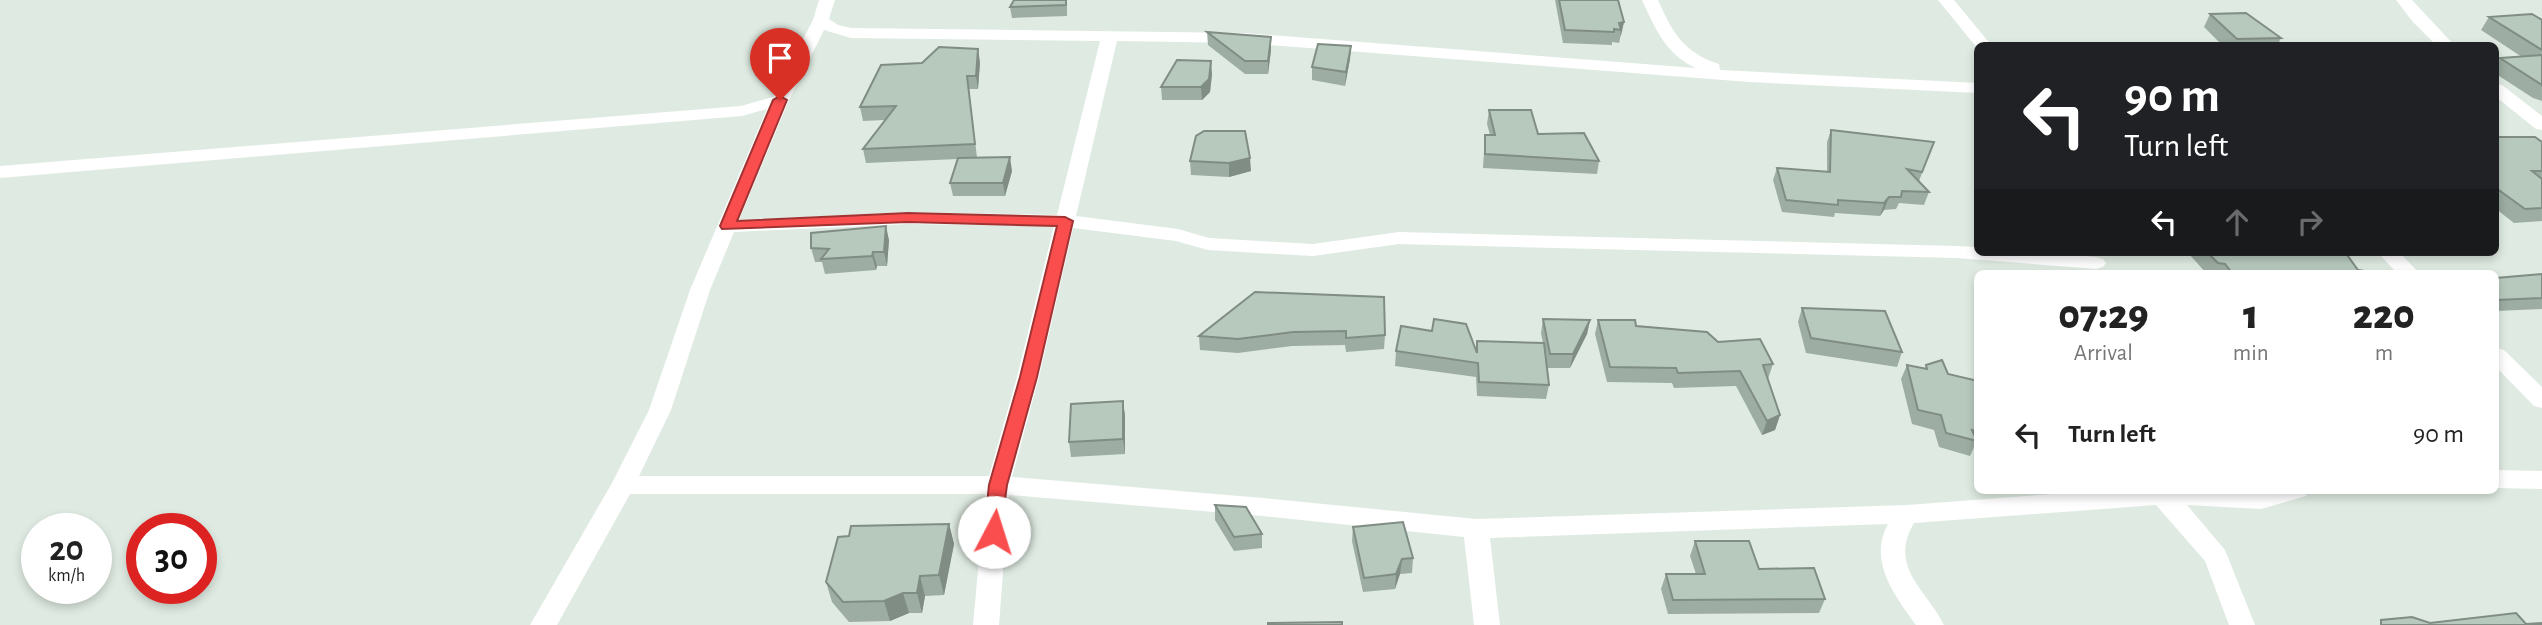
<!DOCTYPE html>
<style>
body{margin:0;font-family:"Alegreya Sans",sans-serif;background:#f2f2f2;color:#222;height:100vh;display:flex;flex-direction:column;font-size:26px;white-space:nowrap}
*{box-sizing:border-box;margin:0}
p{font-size:23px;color:#767676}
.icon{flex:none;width:38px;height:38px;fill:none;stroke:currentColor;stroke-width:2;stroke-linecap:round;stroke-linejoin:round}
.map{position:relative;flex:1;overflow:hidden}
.sheet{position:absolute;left:1974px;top:270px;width:525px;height:224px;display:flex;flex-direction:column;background:#fff;border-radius:10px;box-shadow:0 4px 10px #0003}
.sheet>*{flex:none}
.banner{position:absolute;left:1974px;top:42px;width:525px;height:214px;border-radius:10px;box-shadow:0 4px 10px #0003;background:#202124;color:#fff;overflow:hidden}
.speed{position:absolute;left:21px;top:513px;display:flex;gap:14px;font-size:35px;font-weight:700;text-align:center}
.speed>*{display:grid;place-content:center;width:91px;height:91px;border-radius:50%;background:#fff;box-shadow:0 4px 10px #0003;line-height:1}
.speed small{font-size:18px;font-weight:400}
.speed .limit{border:10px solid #d22;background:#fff;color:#111}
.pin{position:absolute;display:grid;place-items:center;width:60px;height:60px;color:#fff;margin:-72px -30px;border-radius:50% 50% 50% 0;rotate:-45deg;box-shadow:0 0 7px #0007}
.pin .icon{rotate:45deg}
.me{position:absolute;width:77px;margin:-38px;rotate:5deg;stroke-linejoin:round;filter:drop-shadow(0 0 5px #0008)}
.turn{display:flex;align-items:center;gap:24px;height:147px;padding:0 35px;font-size:32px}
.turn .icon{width:91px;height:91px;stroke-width:2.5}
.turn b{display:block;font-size:49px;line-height:60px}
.lanes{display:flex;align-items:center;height:66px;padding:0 35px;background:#0003;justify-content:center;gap:35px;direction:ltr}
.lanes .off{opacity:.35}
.eta{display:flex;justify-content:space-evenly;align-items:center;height:119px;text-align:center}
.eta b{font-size:42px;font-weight:800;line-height:49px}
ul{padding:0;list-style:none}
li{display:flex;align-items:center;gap:21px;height:91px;padding:0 35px}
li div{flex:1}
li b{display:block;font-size:26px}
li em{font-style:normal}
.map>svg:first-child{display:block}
</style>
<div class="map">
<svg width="2542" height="625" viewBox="0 0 2542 625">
<rect width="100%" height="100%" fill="#dfebe2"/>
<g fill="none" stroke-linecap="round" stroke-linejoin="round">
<path fill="#fff" fill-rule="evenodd" d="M 819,0 L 835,0 L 829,19 L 838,25 L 851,28 L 1244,33 L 1696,68 C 1666,55 1655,28 1642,0 L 1658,0 C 1672,32 1684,53 1719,64 L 1720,70 L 1978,83 L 1978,93 L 1749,82 L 1244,43 L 1117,41 L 1076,216 L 1178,229 L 1209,238 L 1313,244 L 1399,232 L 1957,246 L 1978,247 L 1978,252 L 2036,252 L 2096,257 L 2103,259 L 2106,263 L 2103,267 L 2096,269 L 1957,258 L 1399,244 L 1313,256 L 1208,250 L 1176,241 L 1073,228 L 1039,377 L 1012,477 L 1263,498 L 1476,519 L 1907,505 L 2106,490 L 2309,490 L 2306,496 L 2261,509 L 2187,505 L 2225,550 L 2255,625 L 2229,625 L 2205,561 L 2156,505 L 1914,523 C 1888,567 1926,589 1944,625 L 1916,625 C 1894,595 1868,561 1888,524 L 1490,538 L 1500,625 L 1474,625 L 1464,537 L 1263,516 L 1009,495 L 999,625 L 973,625 L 985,494 L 630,494 L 557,625 L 530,625 L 612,483 L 649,410 L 690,290 L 767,109 L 742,116 L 0,178 L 0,166 L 741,106 L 773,97 L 813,20 ZM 824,30 L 851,38 L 1100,41 L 1057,215 L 908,212 L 739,220 L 789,100 ZM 908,224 L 1054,226 L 1017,377 L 989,476 L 639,476 L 671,410 L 710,290 L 734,232 Z
M 1938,0 L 1954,0 L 1992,46 L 1978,46 L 1978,49 Z
M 2396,0 L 2412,0 L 2455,46 L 2437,46 L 2413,22 Z
M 2496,84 L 2502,85 L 2542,116 L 2542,130 L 2536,129 L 2496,97 Z
M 2377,252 L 2399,252 L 2419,273 L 2397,273 Z
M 2496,348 L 2504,350 L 2542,387 L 2542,408 L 2534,406 L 2496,367 Z
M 2496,470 L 2542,471 L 2542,489 L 2496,488 Z"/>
</g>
<path fill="#9dada3" d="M 1555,0 L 1618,0 L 1624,22 L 1619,43 L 1612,42 L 1612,45 L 1563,43 Z
M 1067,2 L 1067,16 L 1012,18 L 1010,7 Z
M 2210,14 L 2281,38 L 2277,46 L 2223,46 L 2204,27 Z
M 2489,17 L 2542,20 L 2542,101 L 2533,98 L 2496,74 L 2496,65 L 2500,58 L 2522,57 L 2481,30 Z
M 1207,32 L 1271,50 L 1268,74 L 1245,74 L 1208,45 Z
M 1351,46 L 1350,59 L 1345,86 L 1312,80 L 1312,67 Z
M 980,62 L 978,89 L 969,89 L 977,158 L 1012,171 L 1005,196 L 953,196 L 950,183 L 958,159 L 866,163 L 863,149 L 885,120 L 863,121 L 860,107 Z
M 1212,74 L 1210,92 L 1202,100 L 1162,100 L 1161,87 Z
M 1489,110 L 1538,134 L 1599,161 L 1597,174 L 1483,168 L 1485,135 L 1490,135 L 1487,124 Z
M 1831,130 L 1934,142 L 1919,181 L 1929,192 L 1924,205 L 1899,203 L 1896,209 L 1884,210 L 1880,216 L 1835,213 L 1834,217 L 1782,212 L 1773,180 L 1777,168 L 1827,172 L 1827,142 Z
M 1196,136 L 1251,171 L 1229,177 L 1191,175 L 1190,161 Z
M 2496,137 L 2542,142 L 2542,221 L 2514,223 L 2496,209 Z
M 889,240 L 887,266 L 877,266 L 876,270 L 825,274 L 822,262 L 815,262 L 811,248 Z
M 2191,252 L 2345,252 L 2358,270 L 2366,273 L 2206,273 L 2189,254 Z
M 2542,274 L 2542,309 L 2496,311 L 2496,278 Z
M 1255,292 L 1385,335 L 1384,349 L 1346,352 L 1345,345 L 1292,346 L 1238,353 L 1200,350 L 1199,336 Z
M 1802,308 L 1902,352 L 1897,367 L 1806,353 L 1798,322 Z
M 1543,319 L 1590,320 L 1587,334 L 1570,368 L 1547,368 L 1545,357 L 1549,385 L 1546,399 L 1477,396 L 1476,377 L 1395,366 L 1396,351 L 1476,348 L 1477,341 L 1543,343 L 1541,333 Z
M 1598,320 L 1636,326 L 1718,342 L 1773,364 L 1768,379 L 1767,379 L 1780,415 L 1775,430 L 1762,435 L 1736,386 L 1674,388 L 1672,383 L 1607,382 L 1595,334 Z
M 1907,365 L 1925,369 L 1926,365 L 1948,374 L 1978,381 L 1978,443 L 1976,446 L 1975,445 L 1970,456 L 1939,447 L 1934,430 L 1912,424 L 1901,379 Z
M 1123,401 L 1125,416 L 1125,454 L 1071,457 L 1069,442 Z
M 1215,505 L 1262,534 L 1262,548 L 1234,551 L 1215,520 Z
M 949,524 L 954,544 L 944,595 L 925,596 L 922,613 L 909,613 L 890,621 L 849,622 L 832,602 L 826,582 L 849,536 Z
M 1353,527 L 1413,558 L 1412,573 L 1400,574 L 1395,589 L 1363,592 L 1352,541 Z
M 1695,541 L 1759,569 L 1825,599 L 1819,613 L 1668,614 L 1661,589 L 1666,574 L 1696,574 L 1690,556 Z"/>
<path fill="#808d84" d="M 1624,22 L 1621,35 L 1620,35 L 1621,30 L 1619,23 Z
M 1271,37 L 1271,50 L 1268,74 L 1268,61 Z
M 1351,46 L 1350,59 L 1345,86 L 1346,72 Z
M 978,49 L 980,62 L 978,89 L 976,76 Z
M 1211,61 L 1212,74 L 1210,92 L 1202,100 L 1201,87 Z
M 1010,157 L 1012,171 L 1005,196 L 1003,183 Z
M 1250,158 L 1251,171 L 1229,177 L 1229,163 Z
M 1889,197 L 1884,210 L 1880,216 L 1884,203 Z
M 886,226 L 889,240 L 887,266 L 884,252 Z
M 873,252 L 877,266 L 876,270 L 872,256 Z
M 1590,320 L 1587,334 L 1570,368 L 1573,354 Z
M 1123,401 L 1125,416 L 1125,454 L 1123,439 Z
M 1780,415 L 1775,430 L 1762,435 L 1767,421 Z
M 949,524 L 954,544 L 944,595 L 939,575 Z
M 1402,559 L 1400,574 L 1395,589 L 1396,574 Z
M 920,576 L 925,596 L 922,613 L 917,593 Z
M 903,593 L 909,613 L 890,621 L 884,601 Z"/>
<path fill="#b7c9bd" stroke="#808d84" stroke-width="2" d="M 1014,0 L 1066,0 L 1066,5 L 1010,7 Z
M 1559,0 L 1618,0 L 1624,22 L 1619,23 L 1621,30 L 1614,29 L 1614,32 L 1565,30 Z
M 2246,13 L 2281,38 L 2237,39 L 2210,14 Z
M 2532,14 L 2542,20 L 2542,50 L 2489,17 Z
M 1207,32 L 1271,37 L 1268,61 L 1245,61 Z
M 1318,44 L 1351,46 L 1346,72 L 1312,67 Z
M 939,47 L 978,49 L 976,76 L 967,76 L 975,144 L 863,149 L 896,106 L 860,107 L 881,65 L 922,63 Z
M 2542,55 L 2542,85 L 2500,58 Z
M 1177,60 L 1211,61 L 1209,79 L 1201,87 L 1161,87 Z
M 1489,110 L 1531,110 L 1538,134 L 1584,133 L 1599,161 L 1485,154 L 1485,135 L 1495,135 Z
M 1831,130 L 1934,142 L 1922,172 L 1907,169 L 1929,192 L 1902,191 L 1901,197 L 1889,197 L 1884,203 L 1838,200 L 1838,205 L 1786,200 L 1777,168 L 1830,172 Z
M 1204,131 L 1245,131 L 1250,158 L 1229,163 L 1190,161 L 1196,136 Z
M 2496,137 L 2535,137 L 2542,142 L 2542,171 L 2532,171 L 2542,179 L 2542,208 L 2525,209 L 2496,188 Z
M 1010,157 L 1003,183 L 950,183 L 958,158 Z
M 886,226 L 884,252 L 873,252 L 872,256 L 821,259 L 829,249 L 811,248 L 811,233 Z
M 2207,252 L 2345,252 L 2358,270 L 2364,271 L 2366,273 L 2232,273 L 2225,264 L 2218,263 Z
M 2470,271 L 2472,273 L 2443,273 Z
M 2542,274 L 2542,298 L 2496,300 L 2496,278 Z
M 1255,292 L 1384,297 L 1385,335 L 1346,338 L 1346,331 L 1293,332 L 1238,339 L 1199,336 Z
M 1802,308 L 1885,311 L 1902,352 L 1811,338 Z
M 1434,319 L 1466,324 L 1477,353 L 1477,341 L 1544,343 L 1549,385 L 1479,382 L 1478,363 L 1396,351 L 1401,326 L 1432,331 Z
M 1543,319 L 1590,320 L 1573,354 L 1550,354 Z
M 1598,320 L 1635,320 L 1636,326 L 1707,332 L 1718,342 L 1760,339 L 1773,364 L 1763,365 L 1780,415 L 1767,421 L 1740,371 L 1678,373 L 1676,368 L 1610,367 Z
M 1942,360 L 1948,374 L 1978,381 L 1978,431 L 1972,430 L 1977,441 L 1946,433 L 1941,415 L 1918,410 L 1907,365 L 1927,369 L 1926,365 Z
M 1123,401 L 1123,439 L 1069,442 L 1071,404 Z
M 1215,505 L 1246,507 L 1262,534 L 1234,537 Z
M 1403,522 L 1413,558 L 1402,559 L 1396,574 L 1364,578 L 1353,527 Z
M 949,524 L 939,575 L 920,576 L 917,593 L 903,593 L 884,601 L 843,602 L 826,582 L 838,537 L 849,536 L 851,526 Z
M 1695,541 L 1749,541 L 1759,569 L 1814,568 L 1825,599 L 1673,600 L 1666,574 L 1705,574 Z
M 2516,613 L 2526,624 L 2542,623 L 2542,625 L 2381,625 L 2381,620 L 2412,617 L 2430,623 Z
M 1342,622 L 1342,625 L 1268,625 L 1268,623 Z"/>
<path fill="#fa4e4e" stroke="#a23333" stroke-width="2" d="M 780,96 L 787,100 L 737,221 L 908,213 L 1065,217 L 1073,221 L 1037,377 L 1007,485 L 1000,537 L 994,539 L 987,537 L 984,532 L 989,485 L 1020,377 L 1057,226 L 908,222 L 722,229 L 720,226 L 773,100 Z"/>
</svg>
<div class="speed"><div>20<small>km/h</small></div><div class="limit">30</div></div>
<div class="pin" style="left:780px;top:100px;background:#d93025"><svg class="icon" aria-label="arrive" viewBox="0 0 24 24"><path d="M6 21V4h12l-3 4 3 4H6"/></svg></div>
<svg class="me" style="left:994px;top:532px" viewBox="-20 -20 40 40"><circle r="19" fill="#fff"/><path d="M0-13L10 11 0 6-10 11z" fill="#fa4e4e"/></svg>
<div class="banner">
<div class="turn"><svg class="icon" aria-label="left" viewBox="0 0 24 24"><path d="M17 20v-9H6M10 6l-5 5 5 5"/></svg><div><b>90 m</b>Turn left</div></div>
<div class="lanes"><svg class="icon" aria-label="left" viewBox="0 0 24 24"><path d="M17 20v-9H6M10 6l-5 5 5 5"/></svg><svg class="icon off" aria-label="ahead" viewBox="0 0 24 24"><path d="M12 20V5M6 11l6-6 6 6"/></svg><svg class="icon off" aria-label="right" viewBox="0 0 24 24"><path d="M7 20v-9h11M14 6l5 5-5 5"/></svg></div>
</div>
<section class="sheet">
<div class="eta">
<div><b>07:29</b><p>Arrival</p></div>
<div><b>1</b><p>min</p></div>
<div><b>220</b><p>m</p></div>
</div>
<ul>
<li><svg class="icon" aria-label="left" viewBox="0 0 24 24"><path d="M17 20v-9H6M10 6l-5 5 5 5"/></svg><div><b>Turn left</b></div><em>90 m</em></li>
</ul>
</section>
</div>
